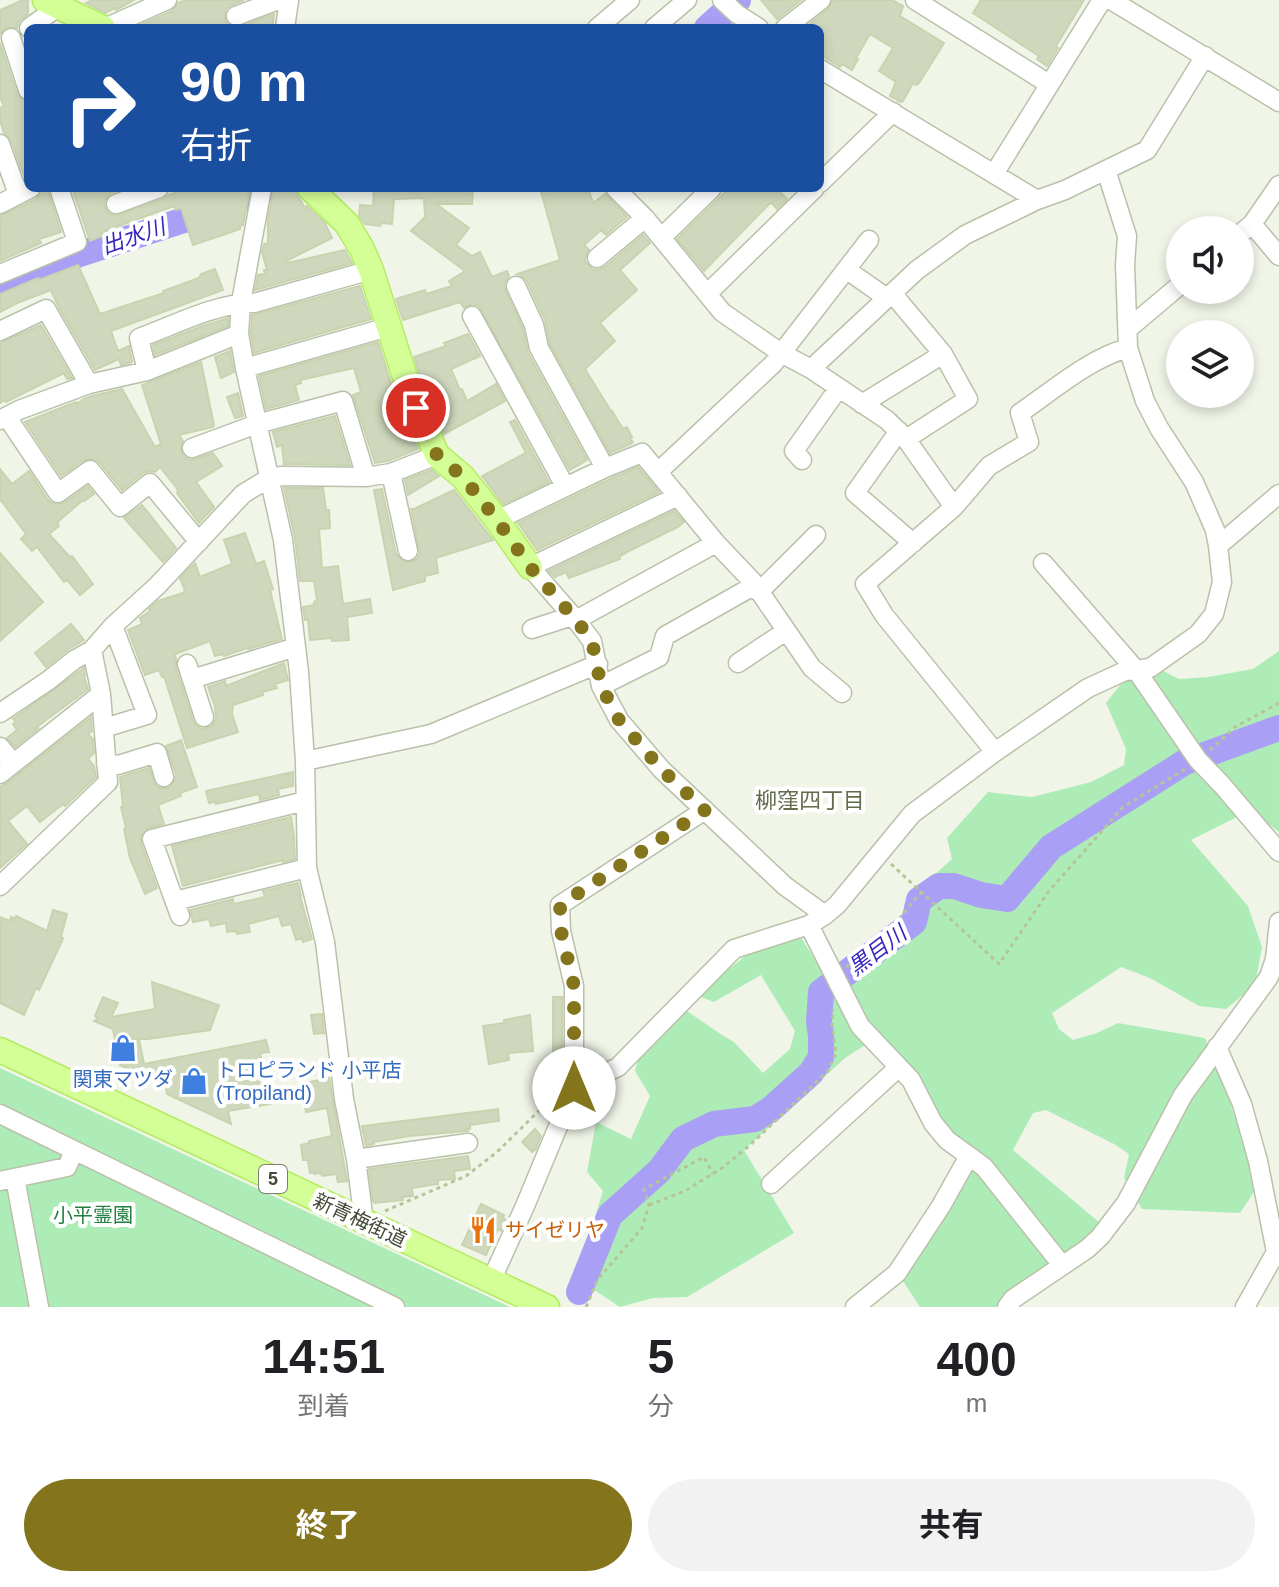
<!DOCTYPE html>
<html lang="ja">
<meta charset="utf-8">
<style>
body{margin:0;font-family:Helvetica,"Noto Sans JP",sans-serif;background:#f2f2f2;color:#202124;height:100vh;display:flex;flex-direction:column;font-size:30px;white-space:nowrap}
*{box-sizing:border-box;margin:0}
p{font-size:26px;color:#757577}
.icon{flex:none;width:44px;height:44px;fill:none;stroke:currentColor;stroke-width:2;stroke-linecap:round;stroke-linejoin:round}
.map{position:relative;height:1307px;overflow:hidden}
.side{display:flex;flex-direction:column;background:#fff;flex:1}
.side>*{flex:none}
.guide{position:absolute;left:24px;top:24px;width:800px;height:168px;border-radius:12px;box-shadow:0 4px 12px #0003;background:#1a4fa0;color:#fff;overflow:hidden}
.buttons{position:absolute;left:1166px;top:216px;display:grid;gap:16px}
.buttons a{display:grid;place-items:center;width:88px;height:88px;border-radius:50%;background:#fff;box-shadow:0 4px 12px #0003;font-size:40px}
.pin{position:absolute;display:grid;place-items:center;width:68px;height:68px;color:#fff;margin:-34px;border:4px solid #fff;border-radius:50%;box-shadow:0 2px 8px #0007}
.me{position:absolute;width:88px;margin:-44px;rotate:0deg;stroke-linejoin:round;filter:drop-shadow(0 0 6px #0008)}
.turn{display:flex;align-items:center;gap:28px;height:168px;padding:0 24px;font-size:36px}
.turn .icon{width:104px;height:104px;stroke-width:2.5}
.turn b{display:block;font-size:56px;line-height:68px}
.eta{display:flex;justify-content:space-evenly;align-items:center;height:136px;text-align:center}
.eta b{font-size:48px;font-weight:700;line-height:56px}
.action{display:flex;gap:16px;margin-top:auto;padding:16px 24px}
.action a{flex:1;height:92px;border-radius:48px;background:#84751d;color:#fff;font-size:32px;font-weight:700;line-height:92px;text-align:center}
.action a+a{background:#f2f2f2;color:#202124}
.map>svg:first-child{display:block}
</style>
<div class="map">
<svg width="1279" height="1307" viewBox="0 0 1279 1307">
<rect width="100%" height="100%" fill="#f0f5e8"/>
<path fill="#aeecb7" d="M 1279,651 L 1279,832 L 1251,810 L 1191,840 L 1248,906 L 1262,947 L 1255,985 L 1226,1009 L 1199,1006 L 1150,978 L 1121,967 L 1052,1013 L 1059,1029 L 1073,1040 L 1097,1033 L 1118,1023 L 1205,1038 L 1220,1073 L 1258,1186 L 1240,1213 L 1142,1209 L 1124,1178 L 1129,1154 L 1114,1144 L 1046,1110 L 1033,1113 L 1013,1150 L 1100,1223 L 1088,1240 L 1000,1307 L 920,1307 L 901,1278 L 975,1153 L 946,1132 L 927,1089 L 879,1036 L 845,1058 L 744,1150 L 794,1233 L 687,1297 L 653,1298 L 620,1307 L 576,1278 L 603,1191 L 587,1172 L 596,1122 L 631,1139 L 650,1096 L 635,1071 L 639,1056 L 684,1009 L 722,1035 L 734,1042 L 763,1073 L 790,1049 L 795,1031 L 761,975 L 714,1002 L 698,996 L 715,980 L 749,953 L 800,936 L 823,972 L 837,967 L 907,920 L 922,886 L 952,859 L 947,838 L 988,792 L 1032,797 L 1091,782 L 1124,765 L 1126,749 L 1106,703 L 1124,680 L 1161,670 L 1179,679 L 1208,677 L 1253,669 Z
M 0,1068 L 510,1307 L 0,1307 Z"/>
<g fill="none" stroke-linecap="round" stroke-linejoin="round">
<path stroke="#a9a0f6" stroke-width="26" d="M 707,28 L 738,0
M 0,289 L 77,255 L 181,221 L 267,188
M 579,1292 L 610,1215 L 659,1171 L 683,1139 L 714,1124 L 755,1119 L 771,1109 L 811,1073 L 821,1057 L 821,1036 L 819,1022 L 821,992 L 914,922 L 919,900 L 939,886 L 954,886 L 981,895 L 1007,899 L 1051,847 L 1185,762 L 1279,728"/>
</g>
<path fill="#cfd8bc" stroke="#c8d3af" stroke-width="2" d="M 23,0 L 28,0 L 28,14 L 18,22 L 17,28 L 7,27 L 0,34 L 0,10 Z
M 90,0 L 134,0 L 116,10 L 115,8 L 105,13 L 86,3 L 91,1 Z
M 185,0 L 244,0 L 232,5 L 226,9 L 225,20 L 228,25 L 233,28 L 240,27 L 274,14 L 273,24 L 263,28 L 134,28 L 172,11 L 178,3 Z
M 761,0 L 801,0 L 777,19 Z
M 833,0 L 892,0 L 903,6 L 900,16 L 944,43 L 919,83 L 916,85 L 913,83 L 903,101 L 901,102 L 890,96 L 896,82 L 879,71 L 893,48 L 870,34 L 856,58 L 858,59 L 852,70 L 842,64 L 840,67 L 820,54 L 820,28 L 805,28 L 828,9 Z
M 981,0 L 1084,0 L 1056,46 L 1058,48 L 1047,66 L 1037,59 L 1039,56 L 973,13 Z
M 0,43 L 17,94 L 21,99 L 28,102 L 28,177 L 25,178 L 11,140 L 4,133 L 0,120 L 0,108 L 4,106 L 0,97 Z
M 43,188 L 47,188 L 61,232 L 39,239 L 41,243 L 0,261 L 0,216 L 36,199 L 41,194 Z
M 72,188 L 125,188 L 111,193 L 104,201 L 105,207 L 108,213 L 115,216 L 163,199 L 169,195 L 188,188 L 250,188 L 243,225 L 240,226 L 240,229 L 193,245 L 181,208 L 176,210 L 174,206 L 102,232 L 102,236 L 90,241 Z
M 274,188 L 295,188 L 296,193 L 305,208 L 307,206 L 325,223 L 332,238 L 286,261 L 287,263 L 345,250 L 352,263 L 255,290 L 258,275 L 265,274 L 264,270 L 267,270 L 262,252 L 264,244 L 268,243 L 268,219 Z
M 374,188 L 473,188 L 472,204 L 436,204 L 469,228 L 456,245 L 472,256 L 480,252 L 492,277 L 507,271 L 509,276 L 504,284 L 505,290 L 523,329 L 528,353 L 587,460 L 570,470 L 479,306 L 472,304 L 464,308 L 460,302 L 403,320 L 396,299 L 425,290 L 426,294 L 452,286 L 449,281 L 465,271 L 411,231 L 425,217 L 424,198 L 394,199 L 392,224 L 381,223 L 380,226 L 365,224 L 359,216 L 360,205 L 373,206 Z
M 540,188 L 588,188 L 593,203 L 605,194 L 627,217 L 606,235 L 601,230 L 584,245 L 589,250 L 586,255 L 585,261 L 592,269 L 598,270 L 605,267 L 643,235 L 650,243 L 620,270 L 637,290 L 600,323 L 615,341 L 585,369 L 611,411 L 612,411 L 623,429 L 627,427 L 632,437 L 630,438 L 633,442 L 631,444 L 610,453 L 550,344 L 545,320 L 527,281 L 522,276 L 517,274 L 560,260 Z
M 729,188 L 776,188 L 787,199 L 777,209 L 772,203 L 769,204 L 704,271 L 677,239 Z
M 78,265 L 100,314 L 164,293 L 163,291 L 199,278 L 201,274 L 215,269 L 223,290 L 111,331 L 118,351 L 129,346 L 132,362 L 121,365 L 119,359 L 95,370 L 58,306 L 51,290 L 17,303 L 0,312 L 0,294 L 38,278 L 39,280 Z
M 360,286 L 371,319 L 254,353 L 251,333 L 252,315 Z
M 228,318 L 228,326 L 155,355 L 153,345 L 200,327 Z
M 41,325 L 72,378 L 67,379 L 64,373 L 6,402 L 5,400 L 0,403 L 0,343 Z
M 468,334 L 480,356 L 451,369 L 460,390 L 462,389 L 467,401 L 496,384 L 505,401 L 444,434 L 424,388 L 414,357 L 446,346 L 444,343 Z
M 378,342 L 396,399 L 418,449 L 388,461 L 375,463 L 353,395 L 361,392 L 354,368 L 300,380 L 301,383 L 295,385 L 299,400 L 266,409 L 259,376 Z
M 230,351 L 234,372 L 221,378 L 215,357 Z
M 201,362 L 214,425 L 213,427 L 179,435 L 183,441 L 181,451 L 184,457 L 191,460 L 213,453 L 222,466 L 196,482 L 214,507 L 199,523 L 177,493 L 178,492 L 176,487 L 160,467 L 155,472 L 149,471 L 143,473 L 122,490 L 99,462 L 94,459 L 84,460 L 61,476 L 25,422 L 76,402 L 77,404 L 84,399 L 92,396 L 122,389 L 155,447 L 161,444 L 142,385 Z
M 238,393 L 243,416 L 235,418 L 227,397 Z
M 335,416 L 350,465 L 284,464 L 282,445 L 277,447 L 273,432 Z
M 515,420 L 549,482 L 503,504 L 482,476 L 526,453 L 510,422 Z
M 638,467 L 659,492 L 537,550 L 518,523 L 610,479 Z
M 0,469 L 12,484 L 29,471 L 48,500 L 54,504 L 64,503 L 88,486 L 94,494 L 84,501 L 83,500 L 62,518 L 57,523 L 59,526 L 49,534 L 70,557 L 72,556 L 93,584 L 80,595 L 67,580 L 64,582 L 37,547 L 32,551 L 21,539 L 26,534 L 0,499 Z
M 432,470 L 439,476 L 408,495 L 405,480 Z
M 284,488 L 323,488 L 326,510 L 329,510 L 330,528 L 319,529 L 322,568 L 338,566 L 343,604 L 370,599 L 372,613 L 347,617 L 349,640 L 332,641 L 332,638 L 310,640 L 308,619 L 305,620 L 303,607 L 314,605 L 314,602 L 317,600 L 314,581 L 300,581 L 295,538 Z
M 382,489 L 396,554 L 404,562 L 411,562 L 417,559 L 420,554 L 411,508 L 412,510 L 454,490 L 493,540 L 436,558 L 438,573 L 425,576 L 425,581 L 393,590 L 374,490 Z
M 142,505 L 176,548 L 163,562 L 124,518 Z
M 674,511 L 684,522 L 678,527 L 631,550 L 619,557 L 620,559 L 569,578 L 566,572 L 555,577 L 549,571 Z
M 245,533 L 256,564 L 264,561 L 273,589 L 270,590 L 282,639 L 248,649 L 247,648 L 224,656 L 223,654 L 215,656 L 210,641 L 175,654 L 176,659 L 176,668 L 193,721 L 197,726 L 202,729 L 212,726 L 216,719 L 215,706 L 208,687 L 225,681 L 226,686 L 284,663 L 288,680 L 275,684 L 277,688 L 262,692 L 263,695 L 233,705 L 232,714 L 238,732 L 187,748 L 164,676 L 162,677 L 159,670 L 145,675 L 128,630 L 142,624 L 140,618 L 150,611 L 149,609 L 158,601 L 183,593 L 185,591 L 180,578 L 195,563 L 200,577 L 232,564 L 224,540 Z
M 0,553 L 43,602 L 0,641 Z
M 71,624 L 84,640 L 67,650 L 46,667 L 35,653 Z
M 84,668 L 85,676 L 84,677 L 88,689 L 34,729 L 39,728 L 15,747 L 7,738 L 17,730 L 13,724 L 16,722 L 13,719 Z
M 91,717 L 92,731 L 88,734 L 93,739 L 94,753 L 88,759 L 94,766 L 96,777 L 65,806 L 63,804 L 40,822 L 27,806 L 8,821 L 27,844 L 0,868 L 0,787 L 7,783 Z
M 181,740 L 197,787 L 180,793 L 181,796 L 158,805 L 164,824 L 148,828 L 141,836 L 141,843 L 157,888 L 145,894 L 130,858 L 124,829 L 126,828 L 121,807 L 123,807 L 120,777 L 149,768 L 155,785 L 160,788 L 168,788 L 175,781 L 176,774 L 166,746 Z
M 293,772 L 293,786 L 278,789 L 279,795 L 260,800 L 259,794 L 216,804 L 216,802 L 209,803 L 206,791 Z
M 291,817 L 294,837 L 295,859 L 283,862 L 283,860 L 183,886 L 172,846 Z
M 298,883 L 301,896 L 300,896 L 312,939 L 303,942 L 302,938 L 296,940 L 291,924 L 282,926 L 279,916 L 248,924 L 250,932 L 237,934 L 236,931 L 227,932 L 226,923 L 211,926 L 209,919 L 193,922 L 190,910 L 233,899 L 234,904 L 265,897 L 263,891 Z
M 53,910 L 67,914 L 61,937 L 63,938 L 62,941 L 39,990 L 36,988 L 24,1015 L 0,1003 L 0,917 L 10,921 L 11,917 L 15,919 L 16,916 L 47,931 Z
M 152,982 L 219,1005 L 210,1030 L 148,1039 L 139,1039 L 144,1064 L 266,1040 L 269,1052 L 260,1053 L 270,1104 L 228,1111 L 231,1124 L 167,1094 L 166,1087 L 120,1065 L 113,1029 L 94,1021 L 98,1018 L 95,1016 L 103,997 L 118,1003 L 111,1017 L 155,1009 Z
M 553,997 L 562,997 L 562,1060 L 553,1060 Z
M 322,1014 L 324,1033 L 314,1034 L 311,1015 Z
M 530,1015 L 533,1051 L 508,1053 L 509,1060 L 489,1064 L 483,1026 L 504,1023 L 504,1020 Z
M 329,1078 L 347,1181 L 338,1182 L 336,1174 L 322,1176 L 321,1173 L 314,1174 L 313,1172 L 310,1173 L 308,1160 L 303,1160 L 301,1145 L 309,1143 L 309,1141 L 332,1136 L 327,1108 L 306,1112 L 300,1084 Z
M 498,1109 L 499,1121 L 470,1125 L 470,1129 L 467,1129 L 468,1131 L 409,1136 L 374,1142 L 374,1144 L 366,1146 L 362,1126 Z
M 535,1129 L 541,1136 L 536,1149 L 532,1152 L 522,1142 Z
M 468,1156 L 470,1169 L 454,1171 L 455,1179 L 438,1180 L 438,1184 L 412,1188 L 413,1196 L 402,1197 L 403,1200 L 375,1203 L 373,1201 L 369,1169 Z
M 481,1204 L 504,1215 L 503,1218 L 506,1220 L 501,1231 L 498,1229 L 486,1255 L 462,1245 Z"/>
<g fill="none" stroke-linecap="round" stroke-linejoin="round">
<g stroke="#b9c1aa" stroke-width="21">
<path id="minor" d="M 722,0 L 737,14 L 759,28
M 915,0 L 1049,84
M 1111,0 L 1279,102
M 236,16 L 278,0
M 29,28 L 59,6
M 105,28 L 167,0
M 285,28 L 289,0
M 597,28 L 630,0
M 654,28 L 687,0
M 785,28 L 821,0
M 11,38 L 28,90
M 820,69 L 1037,200
M 0,144 L 18,194
M 994,174 L 1102,0
M 820,183 L 893,112
M 262,188 L 241,302 L 239,334 L 245,368 L 283,540 L 299,672 L 305,761 L 307,868 L 325,942 L 344,1099 L 356,1159 L 364,1222
M 615,188 L 645,218 L 722,312 L 781,353 L 811,369 L 887,420 L 906,439 L 954,507 L 865,584 L 884,615 L 995,752
M 0,204 L 31,188
M 116,204 L 159,188
M 1252,224 L 1279,256
M 1240,234 L 1252,224 L 1279,185
M 661,238 L 712,188
M 597,258 L 645,218
M 847,270 L 887,298
M 0,274 L 77,242 L 59,188
M 516,286 L 534,325 L 539,348 L 605,468
M 892,293 L 943,354 L 968,399 L 906,439
M 707,294 L 815,188
M 472,316 L 565,486
M 1129,328 L 1180,285
M 0,331 L 46,309 L 89,384
M 245,368 L 388,327
M 811,369 L 917,270 L 965,235 L 1037,200 L 1065,190 L 1147,150 L 1205,56
M 147,371 L 139,338 C 172,326 219,302 254,303 L 371,270
M 862,404 L 943,354
M 7,417 L 58,493 L 90,470 L 120,507 L 150,483 L 199,542
M 0,420 L 19,410 L 89,384 L 147,371 L 239,334
M 899,431 L 855,493 L 913,543
M 192,448 L 257,424 L 343,401 L 366,477
M 802,460 L 794,451 L 838,389
M 658,472 L 773,364 L 869,240
M 391,473 L 408,551
M 678,496 L 530,567 L 576,620 L 592,641 L 601,686 L 619,720 L 662,770 L 785,886 L 825,915
M 954,507 L 989,466 L 1029,442 L 1020,413 C 1052,391 1090,358 1128,348
M 497,520 L 605,468 L 642,453 L 716,543 L 753,582 L 812,668 L 842,693
M 1218,546 L 1279,494
M 1043,563 L 1136,670 L 1150,668 L 1198,634 L 1214,614 L 1222,582 L 1218,546 L 1215,530 L 1194,482 L 1159,428 L 1145,401 L 1128,348 L 1125,265 L 1127,236 L 1106,170
M 759,592 L 816,535
M 576,620 L 716,543
M 532,629 L 572,616
M 738,663 L 786,631
M 187,664 L 204,717
M 192,679 L 296,647
M 601,686 L 659,657 L 665,636 L 755,585
M 0,713 L 49,680 L 74,660 L 92,650 L 113,626 L 157,586 L 243,494 L 269,478 L 282,476 L 366,477 L 391,473 L 437,455
M 104,728 L 147,715 L 113,626
M 0,747 L 13,763
M 305,761 L 431,734 L 598,664
M 106,763 L 118,765 L 157,753 L 164,777
M 0,774 L 101,694
M 0,886 L 108,782 L 101,694 L 92,650
M 175,901 L 307,868
M 180,916 L 152,839 L 305,801
M 809,925 L 860,1026 L 911,1080 L 933,1123 L 947,1140 L 984,1167 L 1062,1265
M 1217,1047 L 1242,1104 L 1258,1161 L 1276,1252 L 1279,1257
M 574,1088 L 574,986 L 561,931 L 560,905 L 705,810
M 0,1114 L 395,1307
M 356,1159 L 468,1143
M 15,1178 L 39,1307
M 0,1181 L 67,1167 L 74,1151
M 771,1184 L 899,1067
M 491,1281 L 525,1206 L 574,1088 L 618,1067 L 734,949 L 809,925 L 825,915 L 837,905 L 912,814 L 995,752 L 1088,688 L 1125,671 L 1136,670 L 1198,760 L 1222,785 L 1279,852
M 855,1307 L 897,1273 L 941,1206 L 969,1156
M 1007,1307 L 1013,1299 L 1087,1249 L 1100,1237 L 1126,1203 L 1183,1095 L 1269,977 L 1275,959 L 1279,922
M 1245,1307 L 1276,1252"/>
</g>
<g stroke="#b4ec5f" stroke-width="27">
<path id="major" d="M 45,0 L 103,28
M 310,188 L 347,224 L 362,249 L 371,270 L 410,393 L 437,455 L 463,477 L 497,520 L 530,567
M 0,1050 L 547,1307"/>
</g>
<path stroke="#b6c49a" stroke-width="3" stroke-dasharray="4 4" stroke-linecap="butt" d="M 1210,750 L 1235,727 L 1279,703
M 891,864 L 999,964 L 1049,891 L 1123,807 L 1185,769
M 846,967 L 882,940 L 922,891
M 649,1205 L 685,1191 L 722,1168 L 749,1146 L 828,1071 L 836,1053 L 832,1025 L 833,1009
M 385,1211 L 466,1176 L 497,1152 L 552,1098
M 586,1307 L 598,1279 L 642,1228 L 649,1205 L 644,1189 L 704,1157 L 713,1174"/>
<use href="#minor" stroke="#fff" stroke-width="18"/>
<use href="#major" stroke="#d4ff97" stroke-width="24"/>
</g>
<g fill="none" stroke-linecap="round" stroke-linejoin="round">
<path stroke="#84751d" stroke-width="14" stroke-dasharray="0 25.2" d="M 416,408 L 437,455 L 463,477 L 497,520 L 530,567 L 576,620 L 592,641 L 601,686 L 619,720 L 662,770 L 705,810 L 560,905 L 561,931 L 574,986 L 574,1088"/>
</g>
<defs>
<g id="shop-bare" transform="scale(2.16)"><path d="M-5-2.5h2.3a2.7 3.5 0 0 1 5.4 0H5L5.5 6h-11ZM-1.5-2.5h3a1.5 2.3 0 0 0-3 0Z" fill="#3f7fe0" stroke="#fff" stroke-width="2.5" paint-order="stroke"/></g>
<g id="restaurant-bare" transform="scale(2.16)"><path d="M-5-6h1v4h1v-4h1v4h1v-4h1v5L-1.5 .5V6h-2V.5L-5-1ZM5-6V6H3V1.5H1.5Q1.5-4 5-6Z" fill="#e8710a" stroke="#fff" stroke-width="2.5" paint-order="stroke"/></g>
</defs>
<g fill-rule="evenodd">
<use href="#shop-bare" x="123" y="1048"/>
<use href="#shop-bare" x="194" y="1081"/>
<use href="#restaurant-bare" x="483" y="1230"/>
</g>
<g text-anchor="middle" stroke-width="8" stroke-linejoin="round" paint-order="stroke">
<rect fill="#fff" stroke="#7b8072" stroke-width="2" x="259" y="1165" width="28" height="28" rx="6"/>
<g font-size="18" font-weight="bold" fill="#434936">
<text x="273" y="1185">5</text>
</g>
<g font-size="20" fill="#366cbe" stroke="#fff" text-anchor="start">
<text x="216" y="1077">トロピランド 小平店<tspan x="216" dy="23">(Tropiland)</tspan></text>
<text x="123" y="1086" text-anchor="middle">関東マツダ</text>
</g>
<g font-size="20" fill="#248041" stroke="#fff">
<text x="93" y="1222">小平霊園</text>
</g>
<g font-size="20" fill="#434936" stroke="#fff">
<text transform="translate(360 1220) rotate(25)" y="7">新青梅街道</text>
</g>
<g font-size="20" fill="#c56008" stroke="#fff" text-anchor="start">
<text x="505" y="1237">サイゼリヤ</text>
</g>
<g font-size="22" font-style="italic" fill="#3826be" stroke="#fff">
<text transform="translate(133 236) rotate(-19)" y="8">出水川</text>
<text transform="translate(877 950) rotate(-37)" y="8">黒目川</text>
</g>
<g font-size="22" fill="#636d4c" stroke="#fff">
<text x="810" y="808">柳窪四丁目</text>
</g>
</g>
</svg>
<div class="buttons">
<a><svg class="icon" aria-label="sound" viewBox="0 0 24 24"><path d="M4 9h4l5-4v14l-5-4H4zM17 9q2 3 0 6"/></svg></a>
<a><svg class="icon" aria-label="layers" viewBox="0 0 24 24"><path d="M12 4l9 5-9 5-9-5zM3 14l9 5 9-5"/></svg></a>
</div>
<div class="pin" style="left:416px;top:408px;background:#d93025"><svg class="icon" aria-label="arrive" viewBox="0 0 24 24"><path d="M6 21V4h12l-3 4 3 4H6"/></svg></div>
<svg class="me" style="left:574px;top:1088px" viewBox="-20 -20 40 40"><circle r="19" fill="#fff"/><path d="M0-13L10 11 0 6-10 11z" fill="#84751d"/></svg>
<div class="guide">
<div class="turn"><svg class="icon" aria-label="right" viewBox="0 0 24 24"><path d="M7 20v-9h11M14 6l5 5-5 5"/></svg><div><b>90 m</b>右折</div></div>
</div>
</div>
<section class="side">
<div class="eta">
<div><b>14:51</b><p>到着</p></div>
<div><b>5</b><p>分</p></div>
<div><b>400</b><p>m</p></div>
</div>
<div class="action"><a>終了</a><a>共有</a></div>
</section>
